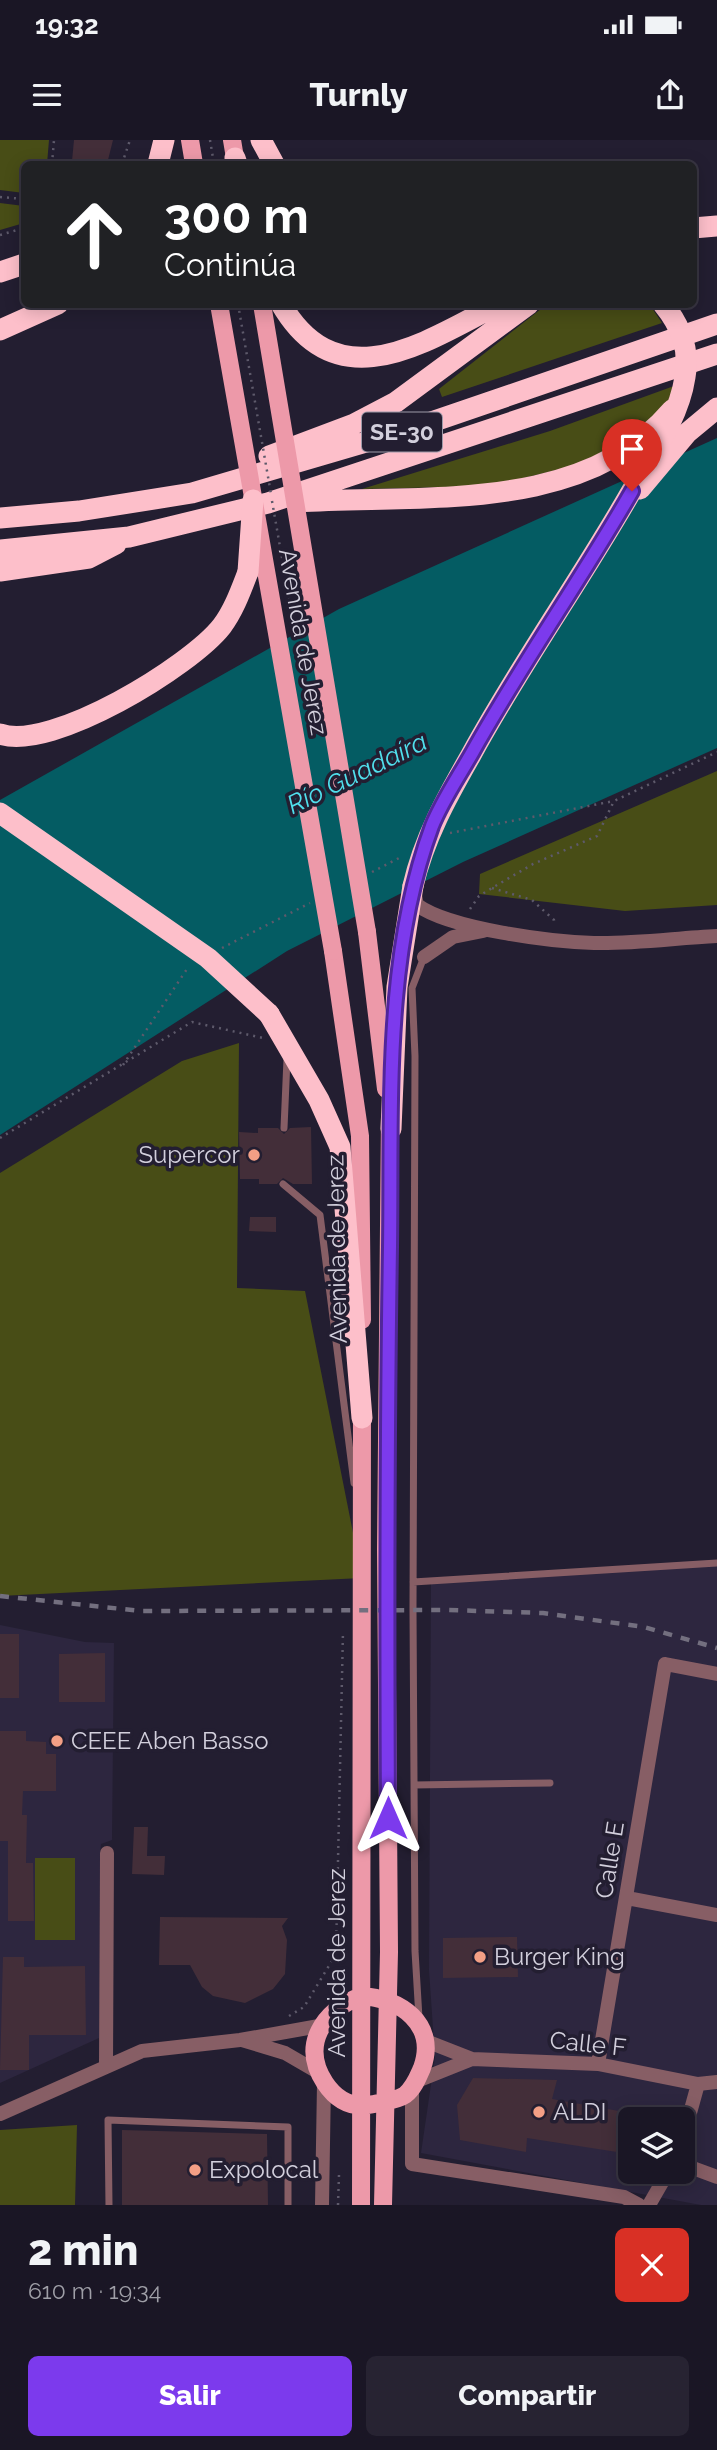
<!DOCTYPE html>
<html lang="es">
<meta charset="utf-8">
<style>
body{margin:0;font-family:Raleway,sans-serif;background:#272332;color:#f1f3f6;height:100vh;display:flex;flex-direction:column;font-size:26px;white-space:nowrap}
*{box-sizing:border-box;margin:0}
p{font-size:23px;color:#9f9fa7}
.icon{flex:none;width:38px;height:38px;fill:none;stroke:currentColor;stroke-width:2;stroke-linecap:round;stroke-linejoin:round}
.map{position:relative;height:2065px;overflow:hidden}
.side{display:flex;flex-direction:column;background:#1a1625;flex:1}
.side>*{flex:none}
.hud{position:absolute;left:21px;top:21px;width:676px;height:147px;border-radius:10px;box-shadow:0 4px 18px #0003,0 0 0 2px #383542;background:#202124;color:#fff;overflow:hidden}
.controls{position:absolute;left:618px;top:1967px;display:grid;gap:14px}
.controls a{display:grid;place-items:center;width:77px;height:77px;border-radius:10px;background:#1a1625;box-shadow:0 4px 18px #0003,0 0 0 2px #383542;font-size:35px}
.pin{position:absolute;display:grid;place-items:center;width:60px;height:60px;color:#fff;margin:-72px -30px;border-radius:50% 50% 50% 0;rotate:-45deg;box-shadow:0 0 7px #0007}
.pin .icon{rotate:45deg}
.me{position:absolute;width:77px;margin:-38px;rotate:0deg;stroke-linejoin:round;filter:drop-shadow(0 0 5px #0008)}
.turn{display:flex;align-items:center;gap:24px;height:147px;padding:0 28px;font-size:32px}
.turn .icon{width:91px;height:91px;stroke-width:2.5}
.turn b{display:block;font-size:49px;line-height:60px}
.round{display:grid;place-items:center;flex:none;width:74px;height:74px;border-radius:10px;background:#272332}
.overview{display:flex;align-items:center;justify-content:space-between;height:119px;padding:0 28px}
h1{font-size:42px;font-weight:800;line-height:52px}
.button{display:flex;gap:14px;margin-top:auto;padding:14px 28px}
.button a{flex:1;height:80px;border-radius:10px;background:#7c3aed;color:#fff;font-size:28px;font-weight:800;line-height:80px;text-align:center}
.button a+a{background:#272332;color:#f1f3f6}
.status{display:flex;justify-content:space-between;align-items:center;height:49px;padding:0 35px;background:#1a1625;direction:ltr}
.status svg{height:19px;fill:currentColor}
header{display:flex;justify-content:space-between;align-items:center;height:91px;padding:0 28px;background:#1a1625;font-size:32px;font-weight:800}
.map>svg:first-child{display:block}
</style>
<div class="status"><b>19:32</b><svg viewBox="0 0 49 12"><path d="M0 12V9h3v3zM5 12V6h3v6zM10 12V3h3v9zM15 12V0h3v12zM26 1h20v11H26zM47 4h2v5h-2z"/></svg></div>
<header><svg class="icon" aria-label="menu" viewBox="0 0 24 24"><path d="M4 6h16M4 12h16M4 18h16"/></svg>Turnly<svg class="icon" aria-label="share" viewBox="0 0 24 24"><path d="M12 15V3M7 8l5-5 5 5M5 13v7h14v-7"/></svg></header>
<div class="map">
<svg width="717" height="2065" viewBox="0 0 717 2065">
<rect width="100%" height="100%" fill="#231e31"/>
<path fill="#2d263f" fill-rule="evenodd" d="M 717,1420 L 717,2065 L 701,2065 L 421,2013 L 435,1917 L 429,1830 L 431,1438 ZM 630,1979 L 682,1979 L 682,2032 L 630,2032 Z
M 0,1485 L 85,1502 L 114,1503 L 112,1700 L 101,1704 L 100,1715 L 99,1898 L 0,1943 Z"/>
<path fill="#484d16" d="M 0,0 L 49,0 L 47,24 L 24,24 L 24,53 L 0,50 Z
M 0,63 L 24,66 L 24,83 L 0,90 Z
M 546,165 L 650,165 L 662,183 L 442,257 L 439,249 Z
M 674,246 L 665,269 L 622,304 L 569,327 L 491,346 L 362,349 L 550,291 Z
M 717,631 L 717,765 L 625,771 L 479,754 L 480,734 Z
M 239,903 L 237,1148 L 305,1151 L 362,1438 L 0,1456 L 0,1033 L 182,921 Z
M 35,1718 L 75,1718 L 75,1800 L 35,1800 Z
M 77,1985 L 75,2065 L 0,2065 L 0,1990 Z"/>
<path fill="#045c63" d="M 717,298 L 717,608 L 463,722 L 287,811 L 0,995 L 0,660 L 339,469 Z"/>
<path fill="#432e39" d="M 74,0 L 113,0 L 107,24 L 72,21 Z
M 311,987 L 312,1044 L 293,1044 L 283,1038 L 277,1044 L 259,1044 L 259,1039 L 240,1039 L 239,992 L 258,993 L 258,988 L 278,988 L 284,994 L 290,988 Z
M 250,1077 L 276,1077 L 276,1092 L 249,1091 Z
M 0,1494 L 19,1494 L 19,1558 L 0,1558 Z
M 105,1513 L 105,1562 L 59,1562 L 59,1514 Z
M 0,1591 L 26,1591 L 26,1601 L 46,1602 L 46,1614 L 56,1614 L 56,1651 L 23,1651 L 22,1675 L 27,1675 L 26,1723 L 33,1723 L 34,1781 L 8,1781 L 8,1701 L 0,1701 Z
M 134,1687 L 148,1687 L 147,1716 L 165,1716 L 164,1735 L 132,1734 Z
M 160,1777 L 288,1778 L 282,1786 L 287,1800 L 285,1834 L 273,1849 L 245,1863 L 213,1856 L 202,1847 L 190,1825 L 159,1825 Z
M 517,1797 L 518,1837 L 443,1838 L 443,1798 Z
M 3,1817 L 24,1817 L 24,1827 L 85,1826 L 86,1895 L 29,1895 L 29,1930 L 0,1930 Z
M 473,1938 L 557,1940 L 552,1959 L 630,1973 L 630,2014 L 527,1998 L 526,2012 L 460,2000 L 457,1965 Z
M 122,1990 L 267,1994 L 268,2065 L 122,2065 Z"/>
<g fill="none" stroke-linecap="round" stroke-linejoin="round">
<path stroke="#5e5a6b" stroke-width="2.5" stroke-dasharray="2 5" stroke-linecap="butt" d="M 210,0 L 214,24
M 52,24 L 54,0
M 122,24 L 130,0
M 0,57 L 24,59
M 0,95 L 24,88
M 450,693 L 614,661
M 372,732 L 403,716
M 492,748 L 532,760 L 554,780 L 554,785
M 470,769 L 479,756 L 492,748 L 533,724 L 597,696 L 614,661 L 717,612
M 222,808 L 310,763
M 123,925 L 189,826
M 0,998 L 192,882 L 263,898
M 336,1813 L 343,1491
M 289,1876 L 304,1867 L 336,1814 L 344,1813
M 338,2065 L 339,2035"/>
<path stroke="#875e65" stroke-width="7" d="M 284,988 L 287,919
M 283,1044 L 320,1075 L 354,1343
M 413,1442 L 717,1423
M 414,1645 L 550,1643
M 419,1878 L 415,1811 L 413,1469 L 415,916 L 412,848 L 424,817
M 109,2065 L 108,1980 L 288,1987 L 288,2065"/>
<path stroke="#875e65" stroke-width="14" d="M 414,751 L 417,765 C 450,789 552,802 594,803 C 634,804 676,798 717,796
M 424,817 L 453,797 L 483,791
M 627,1758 L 717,1775
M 242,1900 L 285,1913 L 316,1931
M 426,1901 L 472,1919 L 598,1924 L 698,1944 L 717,1942
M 598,1924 L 665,1524 L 717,1534
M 106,1927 L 107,1713
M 417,1941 L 472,1919
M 412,1947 L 412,2024 L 624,2057 L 639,2065
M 0,1974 L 142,1911 L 240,1900 L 319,1886
M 682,2002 L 698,1944
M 682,2024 L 717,2037
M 322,2065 L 324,1943
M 649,2065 L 668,2032"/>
<path stroke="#ed99a9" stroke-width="18" d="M 190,0 L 194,24
M 232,0 L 236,24
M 367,792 L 386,949
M 333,811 L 360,996 L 362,1180
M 361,1856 C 400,1858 438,1884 422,1928 C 418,1937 414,1948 405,1955 C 398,1960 384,1962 374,1964 C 353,1969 337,1961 325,1943 C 300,1905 323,1871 361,1856 Z
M 361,2065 L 362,1267
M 383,2065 L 389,1812 L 386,1410 L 390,977"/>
<path stroke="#fdbfca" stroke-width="21" d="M 261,0 L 274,24
M 235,18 L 237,24
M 158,24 L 164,0
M 693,88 L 717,86
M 0,132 L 24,124
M 281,164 C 338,262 425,202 499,164
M 0,190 L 58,164
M 269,316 L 354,284 L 396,262 L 529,164
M 640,349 L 687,293 L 717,268
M 298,362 C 421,354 583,375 672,270
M 0,378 L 79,371 L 192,353 L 414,288 L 717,184
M 0,410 L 129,397 L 268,363 L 717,214
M 0,431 L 89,418 L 116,404
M 0,594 C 51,612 191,526 222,486 C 234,470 241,450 248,432
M 269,874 L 319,960 L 340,1007 L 362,1278
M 391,989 L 397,847 L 413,746"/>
<path stroke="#736f7f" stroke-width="4.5" stroke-dasharray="9 9" stroke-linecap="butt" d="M 0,1456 L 141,1471 L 448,1470 L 543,1473 L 644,1487 L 717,1508"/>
<path stroke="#5e5a6b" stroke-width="2.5" stroke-dasharray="2 5" stroke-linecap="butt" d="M 238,164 L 271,354
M 272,361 L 292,475"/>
<path stroke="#ed99a9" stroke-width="18" d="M 219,164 L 333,811
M 262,164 L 367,792"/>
<path stroke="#fdbfca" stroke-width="21" d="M 248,432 L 253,360
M 0,673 L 208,818 L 269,874
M 413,746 C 424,698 447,657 471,615 C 520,525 580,441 631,352 C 651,317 679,278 685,237 C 690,209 681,186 663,164"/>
</g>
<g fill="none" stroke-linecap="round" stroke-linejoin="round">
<g stroke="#51269a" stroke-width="18">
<path id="route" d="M 388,1678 C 387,1488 387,1297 390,1107 C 392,968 383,818 432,686 C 442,661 459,636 472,613 C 522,523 581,440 632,351"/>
</g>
<use href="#route" stroke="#7c3aed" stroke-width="12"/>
</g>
<g fill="#f39f85" stroke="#231e31" stroke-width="2.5">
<circle cx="254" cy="1015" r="7"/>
<circle cx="57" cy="1601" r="7"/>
<circle cx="480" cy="1817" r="7"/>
<circle cx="539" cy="1972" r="7"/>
<circle cx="195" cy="2030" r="7"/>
</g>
<g text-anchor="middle" stroke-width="7" stroke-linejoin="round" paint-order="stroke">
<rect fill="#231e31" stroke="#9e9aa9" stroke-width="2" x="362" y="272.5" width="80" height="39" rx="5"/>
<g font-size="23" font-weight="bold" fill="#d2cfdc">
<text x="402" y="300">SE-30</text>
</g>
<g font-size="24" fill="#d2cfdc" stroke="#231e31">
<text transform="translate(303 502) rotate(80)" y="8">Avenida de Jerez</text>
<text transform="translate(337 1109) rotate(-91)" y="8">Avenida de Jerez</text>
<text transform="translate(610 1720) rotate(-81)" y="8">Calle E</text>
<text transform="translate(337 1823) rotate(-90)" y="8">Avenida de Jerez</text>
<text transform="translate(588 1904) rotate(6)" y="8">Calle F</text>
</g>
<g font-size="24" fill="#d2cfdc" stroke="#231e31" text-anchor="start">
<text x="240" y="1023" text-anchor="end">Supercor</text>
<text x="71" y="1609">CEEE Aben Basso</text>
<text x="494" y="1825">Burger King</text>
<text x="553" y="1980">ALDI</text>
<text x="209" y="2038">Expolocal</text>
</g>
<g font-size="26" font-style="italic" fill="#50dfec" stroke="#231e31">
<text transform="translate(357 633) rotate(-26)" y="9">Río Guadaíra</text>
</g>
</g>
</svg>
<div class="controls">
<a><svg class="icon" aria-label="layers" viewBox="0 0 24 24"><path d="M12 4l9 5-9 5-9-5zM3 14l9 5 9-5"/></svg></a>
</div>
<div class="pin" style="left:632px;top:351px;background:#d93025"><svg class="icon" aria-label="arrive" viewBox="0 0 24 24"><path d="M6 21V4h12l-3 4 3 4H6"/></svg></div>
<svg class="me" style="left:388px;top:1678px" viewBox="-20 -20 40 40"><path d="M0-17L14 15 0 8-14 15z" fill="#7c3aed" stroke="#fff" stroke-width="4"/></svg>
<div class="hud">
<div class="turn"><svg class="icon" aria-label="ahead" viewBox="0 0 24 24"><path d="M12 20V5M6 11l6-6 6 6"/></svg><div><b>300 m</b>Continúa</div></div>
</div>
</div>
<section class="side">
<div class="overview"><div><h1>2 min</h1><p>610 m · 19:34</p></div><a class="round" style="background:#d93025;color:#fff"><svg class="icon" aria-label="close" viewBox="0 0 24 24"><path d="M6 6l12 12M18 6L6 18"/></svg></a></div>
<div class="button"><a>Salir</a><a>Compartir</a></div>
</section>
